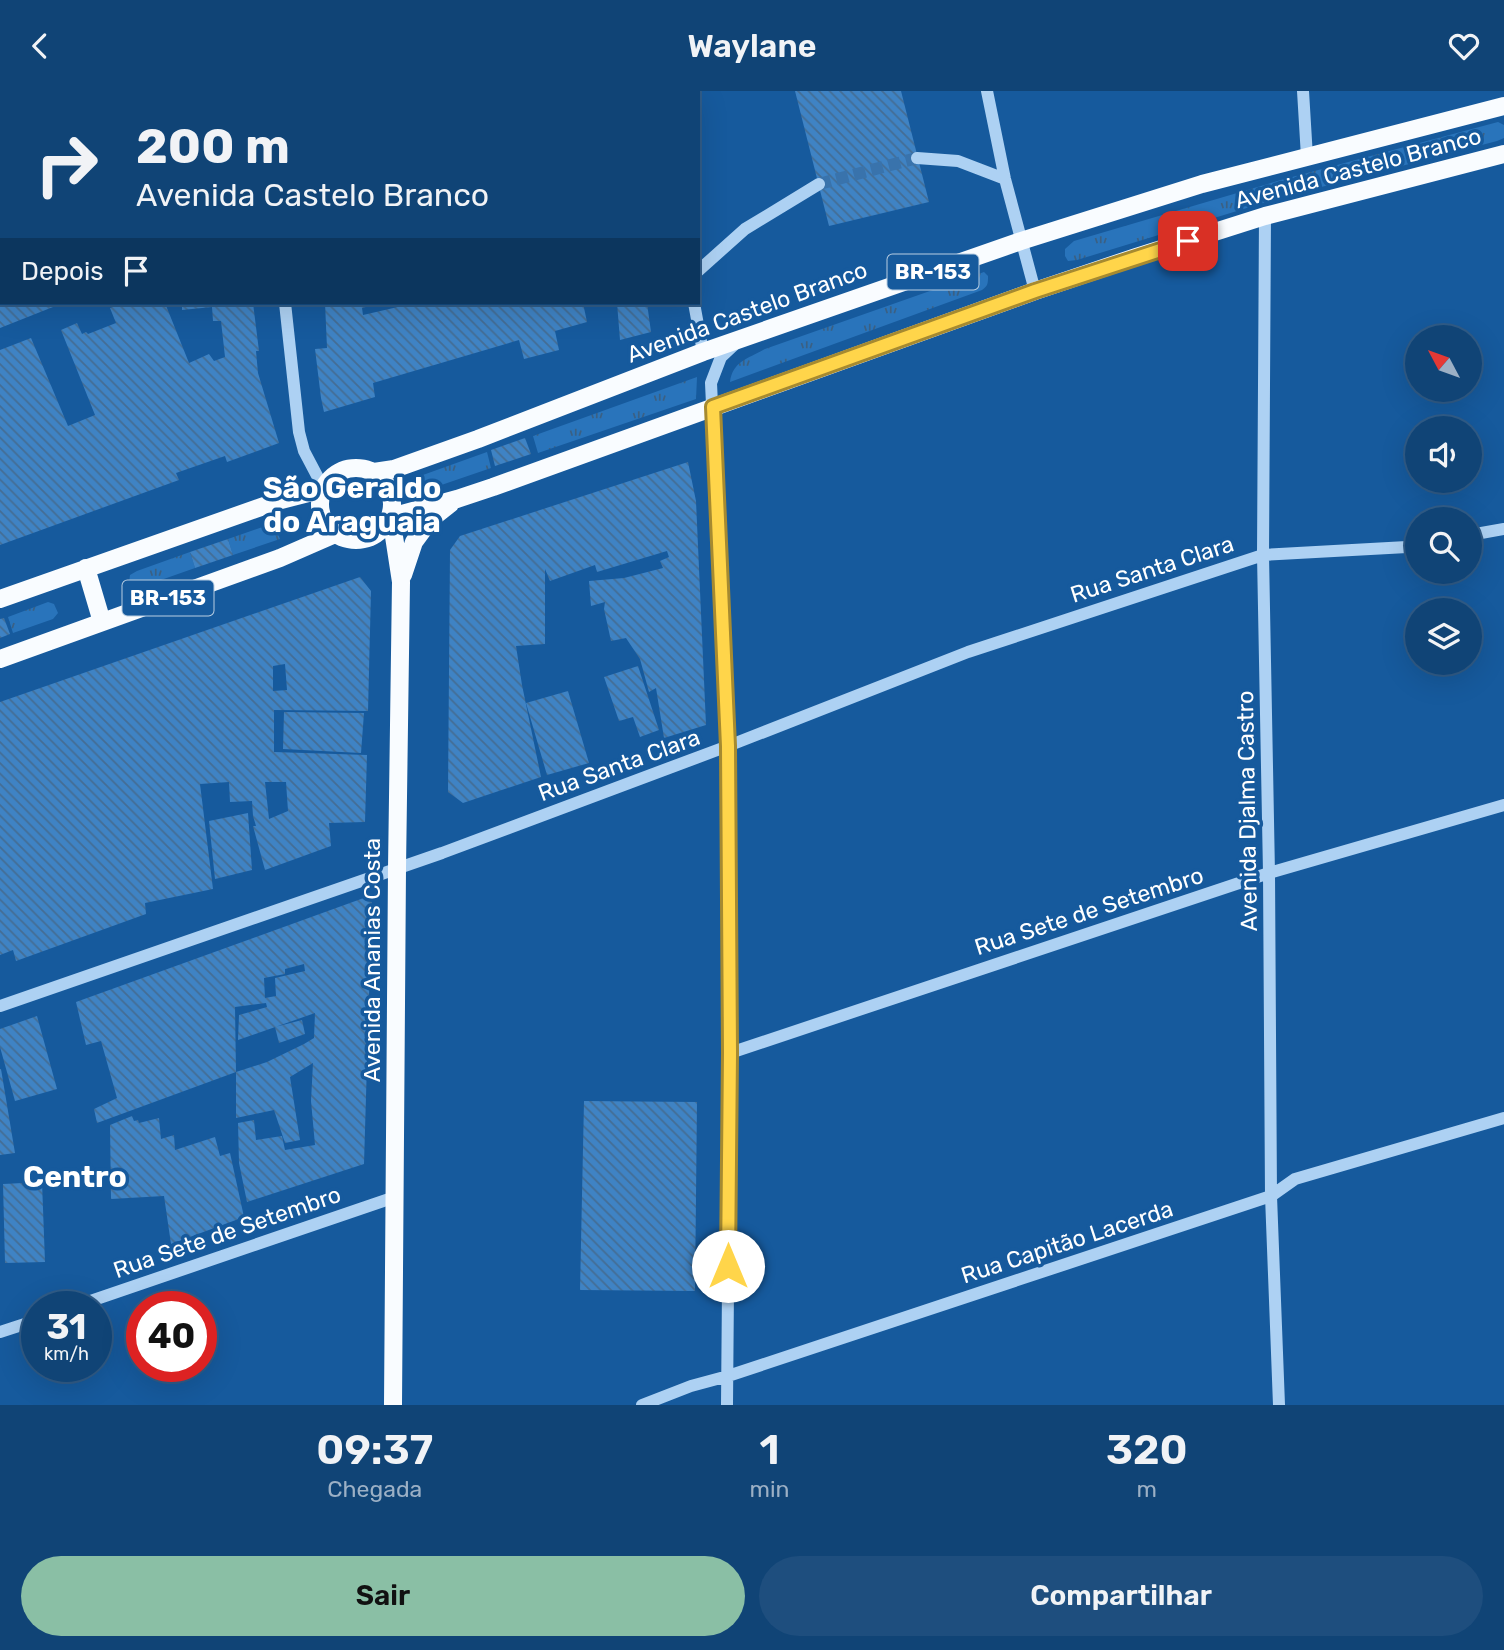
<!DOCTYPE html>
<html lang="pt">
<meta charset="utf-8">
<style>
body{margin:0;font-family:Rubik,sans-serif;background:#1e4e7e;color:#f1f3f6;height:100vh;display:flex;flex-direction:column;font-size:26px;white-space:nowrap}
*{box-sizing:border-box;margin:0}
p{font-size:23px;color:#9cb0c5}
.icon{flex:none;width:38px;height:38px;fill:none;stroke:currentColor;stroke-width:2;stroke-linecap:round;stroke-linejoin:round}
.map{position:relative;height:1314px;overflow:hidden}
.sheet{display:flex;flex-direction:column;background:#104476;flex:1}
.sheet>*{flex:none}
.guide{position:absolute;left:0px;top:0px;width:700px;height:214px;box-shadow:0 7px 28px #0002,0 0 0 2px #305c88;background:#104476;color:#f1f3f6;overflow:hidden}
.needle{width:46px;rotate:311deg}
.tools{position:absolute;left:1405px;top:234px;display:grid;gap:14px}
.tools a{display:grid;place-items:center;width:77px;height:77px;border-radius:50%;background:#104476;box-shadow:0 7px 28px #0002,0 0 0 2px #305c88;font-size:35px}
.speed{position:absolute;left:21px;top:1200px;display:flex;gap:14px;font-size:35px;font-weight:700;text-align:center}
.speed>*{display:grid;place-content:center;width:91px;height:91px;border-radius:50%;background:#104476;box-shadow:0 7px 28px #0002,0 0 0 2px #305c88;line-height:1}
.speed small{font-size:18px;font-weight:400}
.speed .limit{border:10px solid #d22;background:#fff;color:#111}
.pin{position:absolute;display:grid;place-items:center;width:60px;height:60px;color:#fff;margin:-30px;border-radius:14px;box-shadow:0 4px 10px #0006}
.me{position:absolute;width:77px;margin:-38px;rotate:0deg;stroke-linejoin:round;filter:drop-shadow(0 0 5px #0008)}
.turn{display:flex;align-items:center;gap:24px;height:147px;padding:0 21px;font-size:32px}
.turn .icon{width:91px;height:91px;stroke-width:2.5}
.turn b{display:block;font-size:49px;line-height:60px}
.then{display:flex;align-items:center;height:66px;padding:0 21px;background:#0003;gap:14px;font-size:26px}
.eta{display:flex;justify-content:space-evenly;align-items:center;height:119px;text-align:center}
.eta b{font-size:42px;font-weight:600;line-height:49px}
.primary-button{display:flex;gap:14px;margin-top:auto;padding:14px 21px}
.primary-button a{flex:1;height:80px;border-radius:42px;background:#8abfa5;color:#111;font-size:28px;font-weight:600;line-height:80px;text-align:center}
.primary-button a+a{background:#1e4e7e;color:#f1f3f6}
header{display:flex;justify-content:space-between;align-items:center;height:91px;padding:0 21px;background:#104476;font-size:32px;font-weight:600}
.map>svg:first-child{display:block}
</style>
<header><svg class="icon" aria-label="back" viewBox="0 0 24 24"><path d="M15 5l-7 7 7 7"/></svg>Waylane<svg class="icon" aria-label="heart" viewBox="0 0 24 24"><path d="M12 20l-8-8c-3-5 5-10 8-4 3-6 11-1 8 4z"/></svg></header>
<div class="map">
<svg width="1504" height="1314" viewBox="0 0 1504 1314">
<defs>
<pattern id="grass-tufts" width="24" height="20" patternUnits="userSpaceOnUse" patternTransform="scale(1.75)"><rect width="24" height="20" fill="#2974bb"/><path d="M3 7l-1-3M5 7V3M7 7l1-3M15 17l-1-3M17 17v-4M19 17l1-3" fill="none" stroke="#3a6084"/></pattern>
<pattern id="building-back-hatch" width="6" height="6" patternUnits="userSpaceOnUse" patternTransform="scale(1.75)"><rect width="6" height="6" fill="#3f83c4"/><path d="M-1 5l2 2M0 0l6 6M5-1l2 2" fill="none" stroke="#446d94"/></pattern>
</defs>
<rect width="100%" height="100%" fill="#165a9d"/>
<path fill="url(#grass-tufts)" d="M 1498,31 L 1504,34 L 1504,47 L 1497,50 L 1283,106 L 1077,169 L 1068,170 L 1065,165 L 1065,158 L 1074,150 L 1281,89 Z
M 984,181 L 988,185 C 988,192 988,195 982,199 L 730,291 C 733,270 748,268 765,258 Z
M 697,286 L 696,308 L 538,362 L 533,345 Z
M 487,361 L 491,377 L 415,403 L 408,402 L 404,398 L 404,393 L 409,389 Z
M 274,432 L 280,448 L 233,464 L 228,448 Z
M 190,461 L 195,477 L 141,496 L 134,496 L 129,492 L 130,484 L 137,480 Z
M 48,511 L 54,513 L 58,522 L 53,528 L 13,542 L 8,526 Z"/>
<path fill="url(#building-back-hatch)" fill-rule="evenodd" d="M 795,0 L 901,0 L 929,111 L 829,135 Z
M 0,212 L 51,212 L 53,216 L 0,237 Z
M 124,212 L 165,212 L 189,272 L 209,263 L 214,270 L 225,266 L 221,230 L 213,230 L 212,216 L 182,219 L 182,212 L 253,212 L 259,260 L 256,260 L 258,282 L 279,352 L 227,371 L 225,365 L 176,382 L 179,389 L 0,454 L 0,259 L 31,247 L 68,335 L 95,324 L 61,239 L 77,232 L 82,243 L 86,241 L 88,243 L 116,232 L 110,217 Z
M 325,212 L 380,212 L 362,217 L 363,224 L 415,212 L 583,212 L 587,231 L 555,240 L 559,259 L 524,268 L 519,249 L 373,292 L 375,306 L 324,321 L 321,307 L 315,258 L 327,257 Z
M 617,212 L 647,212 L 651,241 L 620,249 Z
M 525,347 L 531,363 L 495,375 L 491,359 Z
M 688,371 L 696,410 L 706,634 L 664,647 L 656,597 L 649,601 L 640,568 L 626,547 L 611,550 L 604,518 L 605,511 L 591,515 L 589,490 L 624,487 L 663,477 L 660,470 L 669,466 L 667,460 L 597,481 L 595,474 L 550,490 L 545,478 L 545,553 L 516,555 L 522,594 L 541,686 L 463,712 L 448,701 L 450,459 L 460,445 Z
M 228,448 L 233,464 L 195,477 L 190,461 Z
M 360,486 L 371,500 L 368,620 L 274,619 L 274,661 L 367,664 L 365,731 L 329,732 L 331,755 L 265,779 L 253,735 L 256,735 L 253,725 L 252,710 L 230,711 L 229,691 L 200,693 L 213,798 L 145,812 L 146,823 L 16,870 L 13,859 L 0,864 L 0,611 ZM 285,573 L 287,599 L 273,600 L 273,575 ZM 265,691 L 286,691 L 288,720 L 269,728 Z
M 4,527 L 10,543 L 0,547 L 0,528 Z
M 638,575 L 659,639 L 640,646 L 633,626 L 619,630 L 604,586 Z
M 568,600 L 589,672 L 547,684 L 526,612 Z
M 284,621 L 364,622 L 361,662 L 283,658 Z
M 248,722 L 252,779 L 215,788 L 209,730 Z
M 372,804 L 364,1073 L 247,1111 L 239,1072 L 238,1032 L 254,1029 L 256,1049 L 282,1045 L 285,1059 L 315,1054 L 311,1010 L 313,972 L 290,986 L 300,1049 L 285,1052 L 274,1019 L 236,1027 L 236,981 L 267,971 L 304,953 L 314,947 L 315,922 L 238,949 L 239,924 L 267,916 L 266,912 L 235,916 L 236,981 L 97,1032 L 94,1018 L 117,1007 L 101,950 L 86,954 L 76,911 ZM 304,873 L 305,880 L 275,887 L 276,905 L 265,907 L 264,887 L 285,883 L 285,878 Z
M 37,925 L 57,998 L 15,1010 L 0,956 L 0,938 Z
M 302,929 L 305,943 L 279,952 L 275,936 Z
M 0,978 L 1,978 L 15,1062 L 0,1064 Z
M 584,1010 L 697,1011 L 695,1200 L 580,1199 Z
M 132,1025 L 134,1030 L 138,1029 L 139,1032 L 159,1027 L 161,1048 L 174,1044 L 175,1059 L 215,1046 L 220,1065 L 230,1062 L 244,1126 L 171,1153 L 164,1105 L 111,1108 L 110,1034 Z
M 42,1091 L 45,1171 L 5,1172 L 3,1093 Z"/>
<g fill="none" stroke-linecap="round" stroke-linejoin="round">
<path stroke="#3973ac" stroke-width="12" stroke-dasharray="12 6" stroke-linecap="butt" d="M 819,93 L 917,67"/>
<path stroke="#add1f3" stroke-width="12" d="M 266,0 L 266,2
M 650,0 L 650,2
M 987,0 L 1005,88 L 1035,200
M 1303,0 L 1307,66
M 917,67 L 958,70 L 1005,88
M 1265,125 L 1263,464 L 1269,782 L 1271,1105 L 1279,1314
M 698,180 L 745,138 L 819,93
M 285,212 L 299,341 L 304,360 L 324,398
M 694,212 L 703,261
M 1470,444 L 1504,438
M 0,915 L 442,762 L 728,655 L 968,561 L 1263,464 L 1407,456 L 1418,454
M 730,962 L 1269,782 L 1504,714
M 73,1216 L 395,1106
M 0,1241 L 37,1229
M 642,1314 L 691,1295 L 728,1285 L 1271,1105 L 1295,1088 L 1504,1027
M 727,1314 L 730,962 L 728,655 L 711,292 L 721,266 L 736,252"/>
<path stroke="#f9fcff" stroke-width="18" d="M320 413a36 36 0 1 1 72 0a36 36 0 1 1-72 0Z
M 374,381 L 394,378 L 478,348 L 703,261 L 1021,150 L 1202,93 L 1504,15
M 86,477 L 102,531
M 403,484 L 414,451 L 431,428 L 450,413
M 0,508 L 281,409 L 324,398
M 0,568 L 280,467 L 335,443
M 393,1314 L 397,778 L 401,491 L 391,426 L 457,408 L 493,396 L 1035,200 L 1136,166 L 1265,125 L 1504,63"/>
</g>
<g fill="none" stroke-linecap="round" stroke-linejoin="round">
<g stroke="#a68a30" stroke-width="18">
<path id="route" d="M 728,1175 L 730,962 L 728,655 L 713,316 L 1035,200 L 1188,150"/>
</g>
<use href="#route" stroke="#ffd54a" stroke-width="12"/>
</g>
<g text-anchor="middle" stroke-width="7" stroke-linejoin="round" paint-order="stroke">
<g fill="#165a9d" stroke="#b9cee2" stroke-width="2">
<rect x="887.5" y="163.5" width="91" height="35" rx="5"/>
<rect x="122.5" y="489.5" width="91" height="35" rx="5"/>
</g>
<g font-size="21" font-weight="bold" fill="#fff">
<text x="933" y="188">BR-153</text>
<text x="168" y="514">BR-153</text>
</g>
<g font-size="23" fill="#fff" stroke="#165a9d">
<text transform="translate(1358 77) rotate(-15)" y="8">Avenida Castelo Branco</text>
<text transform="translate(747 221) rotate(-20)" y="8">Avenida Castelo Branco</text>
<text transform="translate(1152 478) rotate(-18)" y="8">Rua Santa Clara</text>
<text transform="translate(619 674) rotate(-20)" y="8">Rua Santa Clara</text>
<text transform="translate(1247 720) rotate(-91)" y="8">Avenida Djalma Castro</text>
<text transform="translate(1089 820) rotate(-18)" y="8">Rua Sete de Setembro</text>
<text transform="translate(372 869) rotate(-90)" y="8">Avenida Ananias Costa</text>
<text transform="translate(227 1141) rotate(-19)" y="8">Rua Sete de Setembro</text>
<text transform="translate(1067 1151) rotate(-18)" y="8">Rua Capitão Lacerda</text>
</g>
<g font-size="30" font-weight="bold" fill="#fff" stroke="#165a9d">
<text x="352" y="407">São Geraldo<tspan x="352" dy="34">do Araguaia</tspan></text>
<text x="75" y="1096">Centro</text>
</g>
</g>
</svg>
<div class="tools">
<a><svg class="needle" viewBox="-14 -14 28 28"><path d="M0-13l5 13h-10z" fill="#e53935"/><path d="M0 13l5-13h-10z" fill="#9cb0c5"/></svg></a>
<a><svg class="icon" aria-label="sound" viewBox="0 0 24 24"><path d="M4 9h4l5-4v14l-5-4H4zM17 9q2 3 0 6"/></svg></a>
<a><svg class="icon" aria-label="search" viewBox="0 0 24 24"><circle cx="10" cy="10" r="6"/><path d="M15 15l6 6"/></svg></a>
<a><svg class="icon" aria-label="layers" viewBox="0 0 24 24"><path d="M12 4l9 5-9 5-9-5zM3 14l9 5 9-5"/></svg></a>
</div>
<div class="speed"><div>31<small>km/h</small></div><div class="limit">40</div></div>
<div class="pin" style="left:1188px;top:150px;background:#d93025"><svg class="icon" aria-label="arrive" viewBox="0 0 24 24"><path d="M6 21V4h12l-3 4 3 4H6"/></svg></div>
<svg class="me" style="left:728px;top:1175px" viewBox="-20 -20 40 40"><circle r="19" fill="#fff"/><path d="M0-13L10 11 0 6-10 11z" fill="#ffd54a"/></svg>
<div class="guide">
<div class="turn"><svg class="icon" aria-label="right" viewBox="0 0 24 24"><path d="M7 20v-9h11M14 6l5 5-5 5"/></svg><div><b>200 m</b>Avenida Castelo Branco</div></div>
<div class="then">Depois<svg class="icon" aria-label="arrive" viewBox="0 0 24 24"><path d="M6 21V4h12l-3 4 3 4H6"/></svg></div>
</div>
</div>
<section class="sheet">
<div class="eta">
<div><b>09:37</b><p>Chegada</p></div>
<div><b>1</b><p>min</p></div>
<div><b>320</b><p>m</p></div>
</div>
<div class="primary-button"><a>Sair</a><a>Compartilhar</a></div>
</section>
